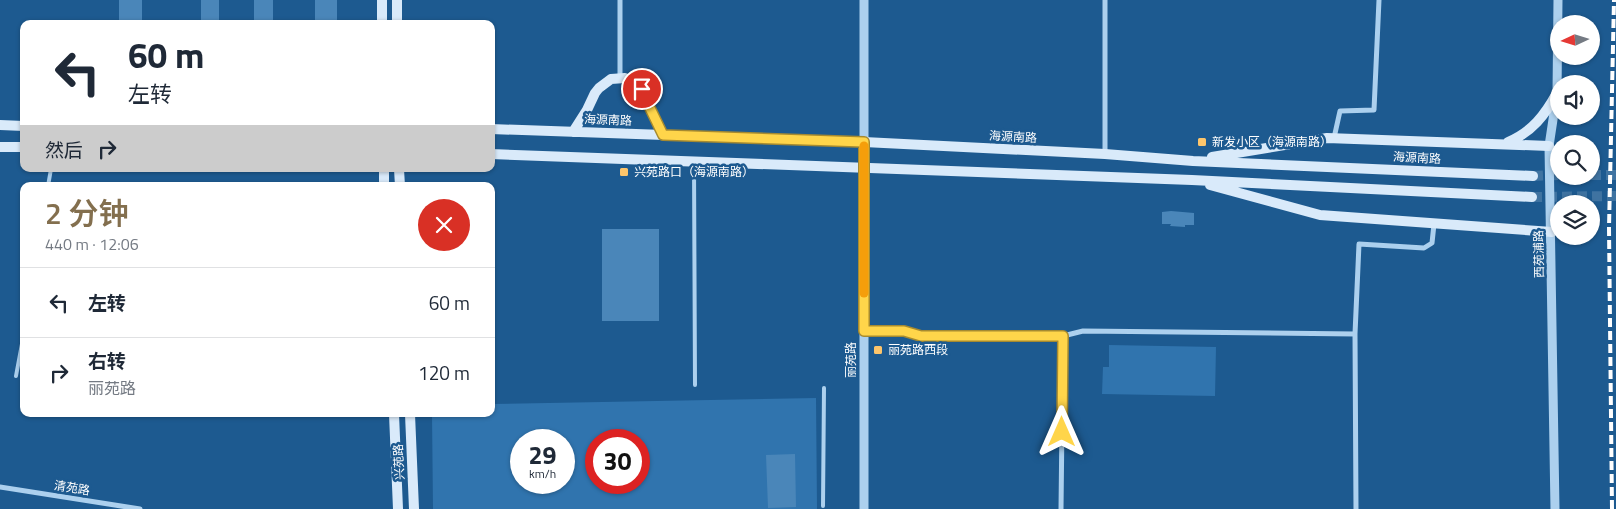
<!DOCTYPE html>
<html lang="zh">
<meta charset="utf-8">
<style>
body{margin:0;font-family:"Titillium Web","Noto Sans SC",sans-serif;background:#f2f2f3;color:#1f2937;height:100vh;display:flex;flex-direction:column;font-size:19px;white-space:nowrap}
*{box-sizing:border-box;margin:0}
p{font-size:16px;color:#747a83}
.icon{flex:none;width:28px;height:28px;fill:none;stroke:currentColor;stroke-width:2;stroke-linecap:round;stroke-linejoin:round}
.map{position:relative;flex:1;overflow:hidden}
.drawer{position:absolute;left:20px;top:182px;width:475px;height:235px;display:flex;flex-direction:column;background:#fff;border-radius:10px;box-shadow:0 1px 4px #0004}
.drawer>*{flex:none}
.hud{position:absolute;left:20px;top:20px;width:475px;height:152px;border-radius:10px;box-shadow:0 1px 4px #0004;background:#fff;color:#1f2937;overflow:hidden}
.needle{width:32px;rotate:266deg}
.tools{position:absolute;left:1550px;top:15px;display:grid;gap:10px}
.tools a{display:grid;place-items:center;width:50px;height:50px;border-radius:50%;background:#fff;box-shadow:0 1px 4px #0004;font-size:25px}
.speed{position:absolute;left:510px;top:429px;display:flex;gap:10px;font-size:25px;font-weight:700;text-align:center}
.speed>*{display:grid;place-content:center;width:65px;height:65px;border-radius:50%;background:#fff;box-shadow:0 1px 4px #0004;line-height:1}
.speed small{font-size:12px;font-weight:400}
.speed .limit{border:8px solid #d22;background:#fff;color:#111}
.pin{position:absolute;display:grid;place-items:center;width:42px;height:42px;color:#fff;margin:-21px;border:2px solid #fff;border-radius:50%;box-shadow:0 1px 5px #0007}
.me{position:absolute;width:55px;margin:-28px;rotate:0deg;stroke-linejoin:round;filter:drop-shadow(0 0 4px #0008)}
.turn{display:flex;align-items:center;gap:18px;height:105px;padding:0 25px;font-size:22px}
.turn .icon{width:65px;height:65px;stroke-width:2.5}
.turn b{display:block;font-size:35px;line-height:42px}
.then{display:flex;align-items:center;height:48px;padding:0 25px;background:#0003;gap:10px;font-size:19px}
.round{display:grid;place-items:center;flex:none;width:52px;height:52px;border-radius:26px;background:#f2f2f3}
.overview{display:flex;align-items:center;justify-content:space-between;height:85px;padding:0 25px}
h1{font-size:30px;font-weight:600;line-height:38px;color:#836f4e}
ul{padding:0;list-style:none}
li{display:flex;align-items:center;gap:15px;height:70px;padding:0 25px;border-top:1px solid #e0e1e3}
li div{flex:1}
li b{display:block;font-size:19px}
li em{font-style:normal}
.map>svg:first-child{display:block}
</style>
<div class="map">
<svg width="1616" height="509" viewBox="0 0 1616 509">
<rect width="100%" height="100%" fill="#1d5a90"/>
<path fill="#3074ae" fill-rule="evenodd" d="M 1109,345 L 1216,347 L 1215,396 L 1102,394 L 1103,367 L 1109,367 Z
M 816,398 L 817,509 L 433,509 L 432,414 L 491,414 L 491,404 ZM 521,440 L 564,440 L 564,482 L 521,482 ZM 596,440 L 639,440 L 639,482 L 596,482 Z"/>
<path fill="#4a86b9" d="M 119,0 L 142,0 L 142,24 L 119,24 Z
M 201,0 L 219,0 L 219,24 L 201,24 Z
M 254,0 L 273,0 L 273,24 L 254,24 Z
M 315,0 L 337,0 L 337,21 L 315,21 Z
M 1171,211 L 1194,213 L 1194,225 L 1185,225 L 1185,227 L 1170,226 L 1171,224 L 1162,224 L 1162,212 Z
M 602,229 L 659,229 L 659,321 L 602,321 Z
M 795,454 L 796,507 L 768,508 L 766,455 Z"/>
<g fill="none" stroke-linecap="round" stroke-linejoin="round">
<path stroke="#3f73a1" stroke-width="10" stroke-dasharray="10 5" stroke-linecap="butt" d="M 1591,175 L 1616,175
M 1533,176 L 1559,175
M 1532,197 L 1616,196"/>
<path stroke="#acd0ee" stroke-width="4" d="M 694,163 L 695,385
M 48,186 L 51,169
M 16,376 L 24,333
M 823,506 L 824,388"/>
<path stroke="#acd0ee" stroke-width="5" d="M 620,0 L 620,78
M 1334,138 L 1340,111 L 1374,110 L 1379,0
M 1105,154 L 1105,0
M 864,331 L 904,331 L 921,336 L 1063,336 L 1083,331 L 1355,334
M 0,487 L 140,509
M 1061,509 L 1063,336
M 1356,509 L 1355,334 L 1359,244 L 1424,248 L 1432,243 L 1434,224"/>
<path stroke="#acd0ee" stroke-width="9" d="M 864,509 L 864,0
M 1555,509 L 1549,146 L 1557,93 L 1558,0"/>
<path stroke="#d9eafa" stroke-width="10" d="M 382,0 L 382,24
M 397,0 L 397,24
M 0,125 L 24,126
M 491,129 L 864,142 L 1105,154 L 1193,161 L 1533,176
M 573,132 L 587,110 L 595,93 L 599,88 L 611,79 L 625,78 L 637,85 L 646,95 L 650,108 L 663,135
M 1508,142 C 1532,132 1545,115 1557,93
M 0,147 L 24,147
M 491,154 L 1192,180 L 1532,197
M 1212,157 L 1327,138 L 1549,146
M 384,169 L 384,186
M 399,169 L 400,186
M 1210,185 L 1320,215 L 1552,232
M 394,414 L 398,509
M 410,414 L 414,509"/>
<path stroke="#fff" stroke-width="4" stroke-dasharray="9 4" stroke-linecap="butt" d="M 1612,509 L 1609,228 L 1614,0"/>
</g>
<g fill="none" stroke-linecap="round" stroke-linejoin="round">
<g stroke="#a68a30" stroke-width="12">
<path id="route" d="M 642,89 L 646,95 L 650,108 L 663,135 L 864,142 L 864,331 L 904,331 L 921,336 L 1063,336 L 1062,432"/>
</g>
<use href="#route" stroke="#ffd54a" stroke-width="9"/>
<path stroke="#f59e0b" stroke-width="9" d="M 864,293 L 864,146"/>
</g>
<g fill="#fdc56b" stroke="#1d5a90" stroke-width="2">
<rect x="1197" y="137" width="10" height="10" rx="2.5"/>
<rect x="619" y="167" width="10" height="10" rx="2.5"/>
<rect x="873" y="345" width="10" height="10" rx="2.5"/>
</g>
<g text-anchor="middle" stroke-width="5" stroke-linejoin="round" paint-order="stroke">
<g font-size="12" fill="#fff" stroke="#1d5a90">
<text transform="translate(608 120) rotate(2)" y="4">海源南路</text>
<text transform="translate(1013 137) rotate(3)" y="4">海源南路</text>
<text transform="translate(1417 158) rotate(3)" y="4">海源南路</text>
<text transform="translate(1539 254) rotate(-91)" y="4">西苑浦路</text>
<text transform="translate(851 360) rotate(-90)" y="4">丽苑路</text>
<text transform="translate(399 462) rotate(-93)" y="4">兴苑路</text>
<text transform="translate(72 488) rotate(9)" y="4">清苑路</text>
</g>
<g font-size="12" fill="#fff" stroke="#1d5a90" text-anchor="start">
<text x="1212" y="146">新发小区（海源南路）</text>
<text x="634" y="176">兴苑路口（海源南路）</text>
<text x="888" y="354">丽苑路西段</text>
</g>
</g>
</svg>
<div class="tools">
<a><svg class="needle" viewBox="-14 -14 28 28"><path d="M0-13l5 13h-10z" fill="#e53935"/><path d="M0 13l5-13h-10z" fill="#747a83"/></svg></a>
<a><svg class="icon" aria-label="sound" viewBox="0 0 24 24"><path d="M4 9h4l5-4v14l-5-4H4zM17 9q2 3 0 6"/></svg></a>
<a><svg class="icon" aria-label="search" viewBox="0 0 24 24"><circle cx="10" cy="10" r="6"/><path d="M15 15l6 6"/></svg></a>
<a><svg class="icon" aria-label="layers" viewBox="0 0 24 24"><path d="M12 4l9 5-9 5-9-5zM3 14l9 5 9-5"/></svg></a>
</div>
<div class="speed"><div>29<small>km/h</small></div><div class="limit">30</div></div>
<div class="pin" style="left:642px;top:89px;background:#d93025"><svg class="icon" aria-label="arrive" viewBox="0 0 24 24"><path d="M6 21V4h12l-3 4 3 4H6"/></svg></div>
<svg class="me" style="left:1062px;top:432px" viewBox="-20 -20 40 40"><path d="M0-17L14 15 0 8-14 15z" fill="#ffd54a" stroke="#fff" stroke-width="4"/></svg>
<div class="hud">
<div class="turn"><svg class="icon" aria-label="left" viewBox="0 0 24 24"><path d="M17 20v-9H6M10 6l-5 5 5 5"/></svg><div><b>60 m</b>左转</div></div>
<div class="then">然后<svg class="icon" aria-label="right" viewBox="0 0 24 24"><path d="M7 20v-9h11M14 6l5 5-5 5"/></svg></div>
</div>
<section class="drawer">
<div class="overview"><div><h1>2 分钟</h1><p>440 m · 12:06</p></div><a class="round" style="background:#d93025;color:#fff"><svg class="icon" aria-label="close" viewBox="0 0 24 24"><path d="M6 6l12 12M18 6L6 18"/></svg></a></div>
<ul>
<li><svg class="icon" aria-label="left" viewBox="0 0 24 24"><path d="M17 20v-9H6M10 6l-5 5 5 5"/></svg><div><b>左转</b></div><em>60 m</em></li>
<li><svg class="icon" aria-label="right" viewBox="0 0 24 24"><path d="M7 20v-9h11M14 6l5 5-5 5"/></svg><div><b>右转</b><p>丽苑路</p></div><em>120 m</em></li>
</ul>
</section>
</div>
